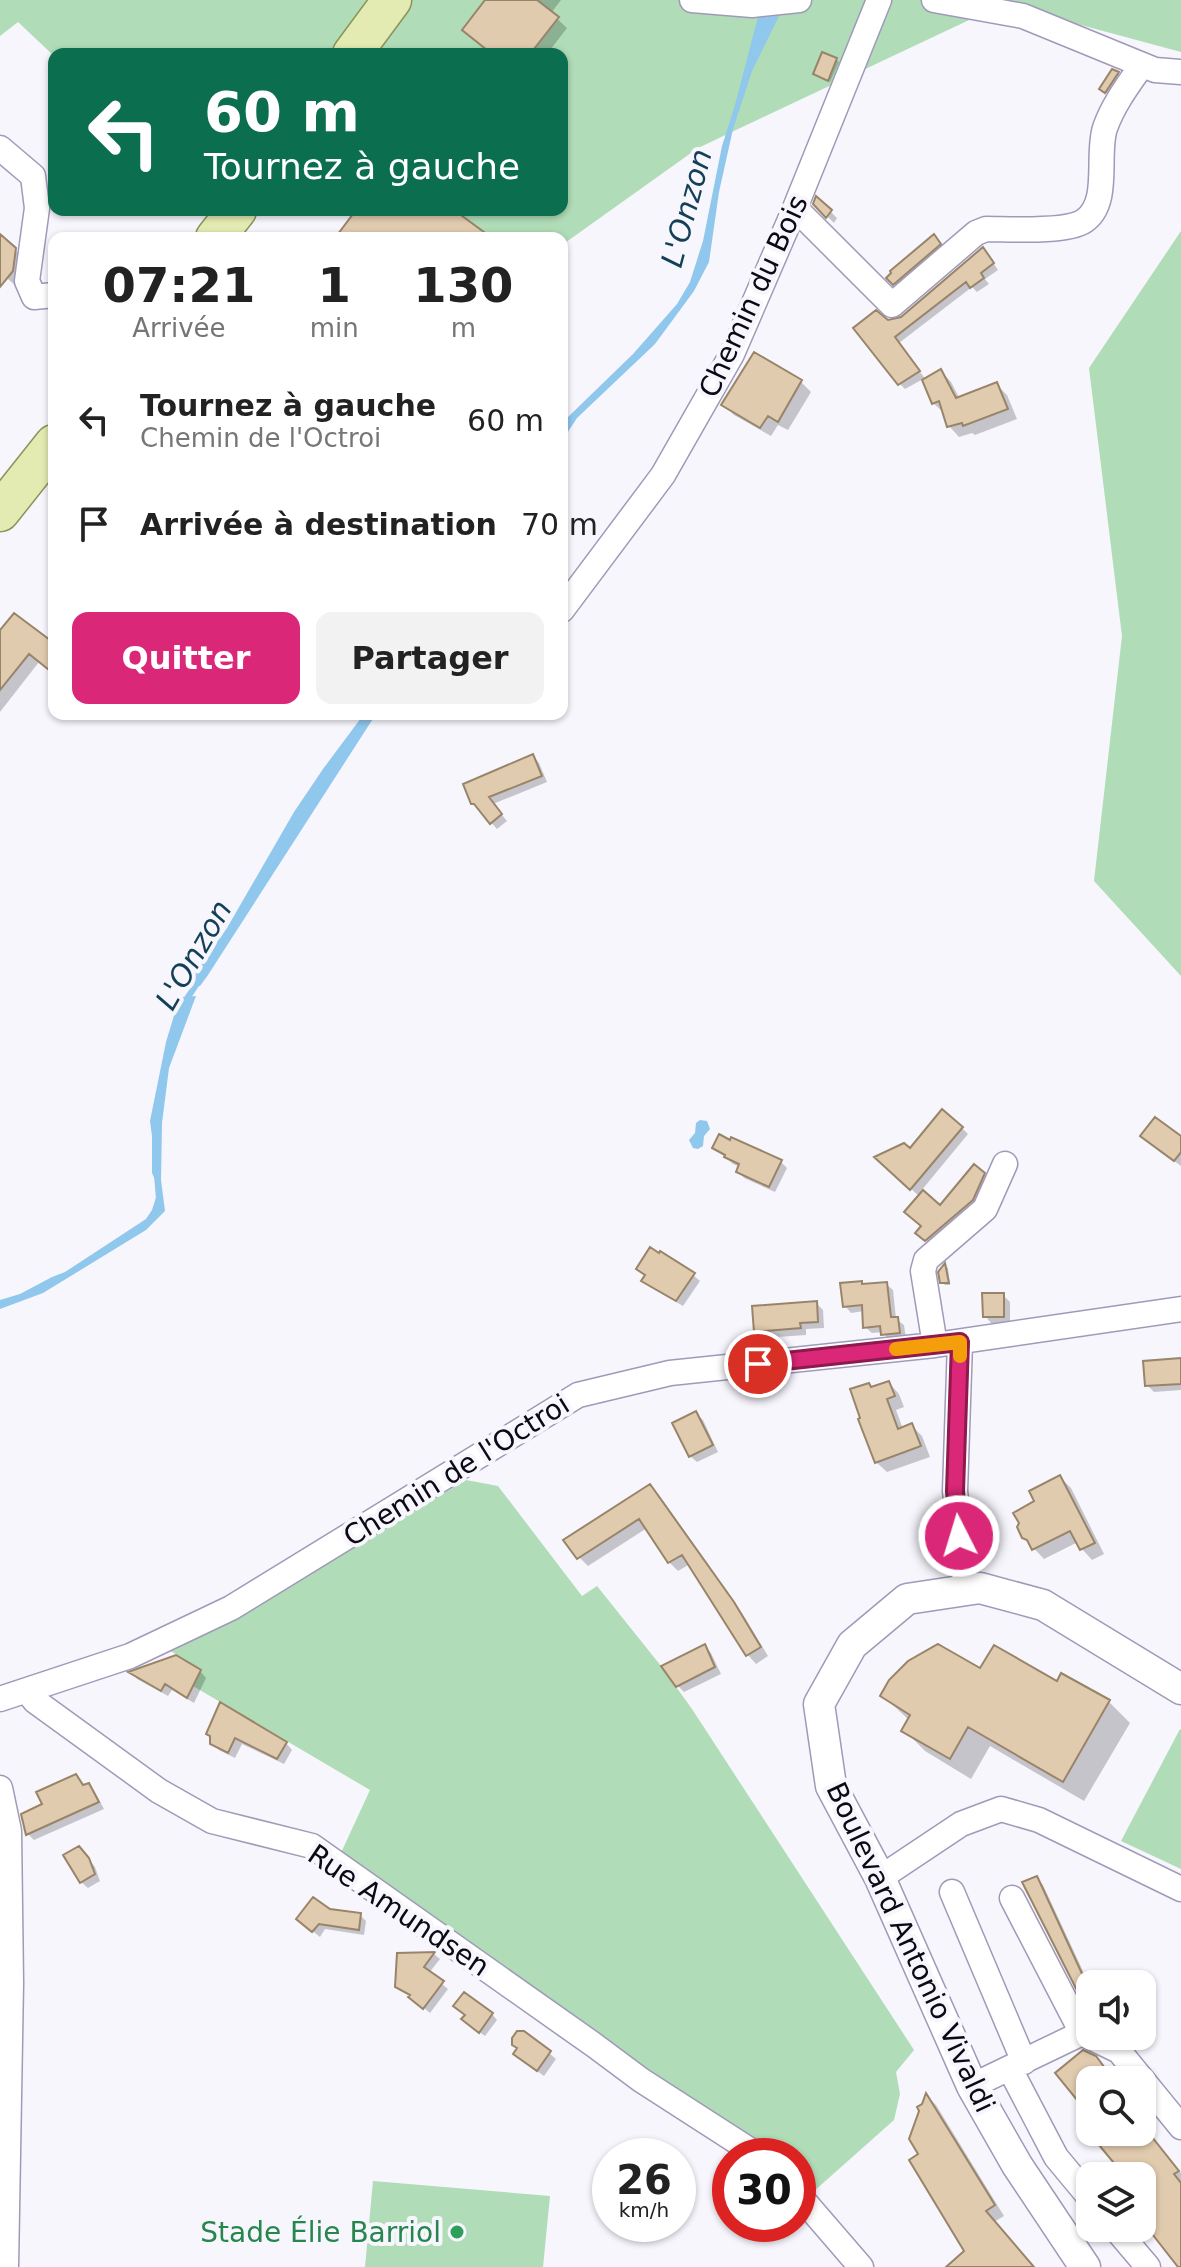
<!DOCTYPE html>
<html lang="fr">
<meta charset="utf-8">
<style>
body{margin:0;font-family:"DejaVu Sans",sans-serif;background:#f2f2f2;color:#222;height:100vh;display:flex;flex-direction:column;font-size:30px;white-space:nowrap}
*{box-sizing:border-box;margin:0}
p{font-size:26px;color:#767676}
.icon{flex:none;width:44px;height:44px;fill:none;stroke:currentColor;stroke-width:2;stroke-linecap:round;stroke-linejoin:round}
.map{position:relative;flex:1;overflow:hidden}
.side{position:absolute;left:48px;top:232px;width:520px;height:488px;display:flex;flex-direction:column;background:#fff;border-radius:16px;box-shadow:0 2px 6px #0004}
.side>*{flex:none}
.banner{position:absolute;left:48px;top:48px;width:520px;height:168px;border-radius:16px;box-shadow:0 2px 6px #0004;background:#0b6e4f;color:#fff;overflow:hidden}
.controls{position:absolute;left:1076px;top:1970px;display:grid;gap:16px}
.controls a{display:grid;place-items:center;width:80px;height:80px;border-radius:16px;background:#fff;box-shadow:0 2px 6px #0004;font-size:40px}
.speed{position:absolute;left:592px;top:2138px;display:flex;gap:16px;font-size:40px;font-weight:700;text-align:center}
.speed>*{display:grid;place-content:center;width:104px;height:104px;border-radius:50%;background:#fff;box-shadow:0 2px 6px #0004;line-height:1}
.speed small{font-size:20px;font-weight:400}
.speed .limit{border:12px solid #d22;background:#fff;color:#111}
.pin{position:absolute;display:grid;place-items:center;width:68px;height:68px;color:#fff;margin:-34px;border:4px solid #fff;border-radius:50%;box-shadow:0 2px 8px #0007}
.me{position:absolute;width:88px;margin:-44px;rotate:355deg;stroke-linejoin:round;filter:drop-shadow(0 0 6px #0008)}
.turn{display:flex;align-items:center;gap:28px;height:168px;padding:0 24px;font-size:36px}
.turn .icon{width:104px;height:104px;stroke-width:2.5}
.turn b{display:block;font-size:56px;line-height:68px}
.eta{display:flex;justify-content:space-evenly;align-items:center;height:136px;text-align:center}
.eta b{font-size:48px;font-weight:700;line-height:56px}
.button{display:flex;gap:16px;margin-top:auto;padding:16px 24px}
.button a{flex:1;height:92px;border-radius:16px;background:#db2777;color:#fff;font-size:32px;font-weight:700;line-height:92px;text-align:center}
.button a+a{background:#f2f2f2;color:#222}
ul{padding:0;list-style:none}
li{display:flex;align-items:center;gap:24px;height:104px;padding:0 24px}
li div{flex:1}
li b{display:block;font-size:30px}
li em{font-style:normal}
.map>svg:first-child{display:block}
</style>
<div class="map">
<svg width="1181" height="2267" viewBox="0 0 1181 2267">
<rect width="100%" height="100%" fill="#f7f6fd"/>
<path fill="#b0dcb7" d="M 0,0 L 1181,0 L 1181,52 L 1003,4 L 698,148 L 562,245 L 562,238 L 452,238 L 420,210 L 562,210 L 562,54 L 54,54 L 54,56 L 18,22 L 0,36 Z
M 1181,231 L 1181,976 L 1094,881 L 1122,636 L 1089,368 Z
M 466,1480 L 498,1486 L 582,1596 L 597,1586 L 661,1666 L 692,1709 L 914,2050 L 896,2072 L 900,2094 L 894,2120 L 813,2192 L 798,2179 L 798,2156 L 773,2156 L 644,2074 L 340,1855 L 370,1790 L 193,1686 L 201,1670 L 166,1648 L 211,1629 Z
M 1180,1729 L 1181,1730 L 1181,1869 L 1121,1841 Z
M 373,2181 L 550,2196 L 543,2267 L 365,2267 Z"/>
<path fill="#90c7ec" d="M 779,16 L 752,71 L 733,129 L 719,192 L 709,262 L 694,291 L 655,344 L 577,418 L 562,441 L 562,425 L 568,417 L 633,354 L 677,304 L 690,282 L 703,241 L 722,146 L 735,105 L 758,17 Z
M 364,714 L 376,714 L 208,975 L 200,986 L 185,987 L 227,928 L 294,812 L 323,769 Z
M 196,996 L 169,1068 L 162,1123 L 161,1180 L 165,1211 L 146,1230 L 43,1293 L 0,1309 L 0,1300 L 20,1294 L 52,1277 L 65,1272 L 146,1219 L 152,1210 L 159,1188 L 152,1173 L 152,1136 L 150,1121 L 166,1042 L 176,1009 L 183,997 Z
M 700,1120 L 707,1121 L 710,1129 L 704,1136 L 703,1146 L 698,1149 L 693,1148 L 689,1140 L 695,1133 L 696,1123 Z"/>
<path fill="#0003" d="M 487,0 L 561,0 L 551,13 L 567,28 L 547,54 L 493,54 L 464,30 Z
M 836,60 L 839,62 L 830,82 L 815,74 Z
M 1118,73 L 1121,76 L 1108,94 L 1101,88 Z
M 815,204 L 830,211 L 837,218 L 834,223 Z
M 0,236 L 25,260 L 17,287 L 0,272 Z
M 940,242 L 945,250 L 900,289 L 889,278 Z
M 988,255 L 998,270 L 985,279 L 989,284 L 977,292 L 972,287 L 899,343 L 926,380 L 941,371 L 951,382 L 960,399 L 996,384 L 1007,395 L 1017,419 L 975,435 L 972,433 L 959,437 L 949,426 L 944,413 L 933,403 L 923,379 L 905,389 L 899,383 L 888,322 L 902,319 Z
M 754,354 L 801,382 L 811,392 L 788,430 L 778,425 L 771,436 L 734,415 L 724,405 Z
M 0,634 L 54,646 L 54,674 L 39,662 L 0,712 Z
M 533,756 L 539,763 L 547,782 L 493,804 L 507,821 L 497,829 L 473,803 Z
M 962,1128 L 968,1134 L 921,1191 L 940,1207 L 983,1174 L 993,1184 L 936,1249 L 918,1233 L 923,1227 L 920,1197 L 877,1158 L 911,1150 Z
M 1181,1139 L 1181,1166 L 1149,1142 Z
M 715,1148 L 781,1162 L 787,1168 L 775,1192 L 744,1178 L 738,1171 L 740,1167 L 733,1164 Z
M 946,1266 L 948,1268 L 950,1285 L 945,1285 L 942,1282 Z
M 639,1269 L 693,1275 L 700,1281 L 683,1306 L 650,1287 L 643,1281 L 646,1277 Z
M 861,1283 L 864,1286 L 886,1284 L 893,1290 L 896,1319 L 904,1325 L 906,1339 L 889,1340 L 883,1332 L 872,1333 L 865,1327 L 864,1311 L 851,1313 L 845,1306 Z
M 1003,1295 L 1010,1302 L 1010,1323 L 991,1323 L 985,1316 Z
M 816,1303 L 823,1310 L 824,1328 L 806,1329 L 806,1335 L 763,1338 L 756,1331 Z
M 1181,1358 L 1181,1390 L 1154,1392 L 1147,1385 L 1145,1363 Z
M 889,1383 L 899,1394 L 904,1407 L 896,1410 L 903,1429 L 912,1426 L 922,1436 L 930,1457 L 887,1472 L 876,1462 L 872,1389 Z
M 696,1413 L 703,1420 L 718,1452 L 697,1462 L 690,1456 Z
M 1060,1477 L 1071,1488 L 1104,1554 L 1092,1560 L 1082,1549 L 1078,1542 L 1044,1559 L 1023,1537 Z
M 650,1486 L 659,1495 L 742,1613 L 768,1656 L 756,1664 L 748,1655 L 690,1564 L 678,1571 L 669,1562 L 647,1528 L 588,1566 L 579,1557 Z
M 705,1646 L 711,1653 L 721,1674 L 684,1692 L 677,1685 Z
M 981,1670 L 1058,1684 L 1109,1702 L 1130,1723 L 1084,1801 L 990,1746 L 971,1779 L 925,1751 L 904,1730 L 909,1720 L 882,1695 Z
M 200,1671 L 206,1678 L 194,1703 L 172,1690 L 168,1696 L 137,1679 L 132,1673 Z
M 208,1734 L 286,1743 L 292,1750 L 284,1764 L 242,1744 L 235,1758 L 219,1750 L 212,1743 L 212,1737 Z
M 75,1776 L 85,1787 L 88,1785 L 95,1792 L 104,1809 L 34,1840 L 28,1834 L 45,1805 Z
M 86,1855 L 95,1867 L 100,1881 L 88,1888 L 81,1882 Z
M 1037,1878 L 1043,1885 L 1090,1986 L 1090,2008 Z
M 360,1915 L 366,1921 L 364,1935 L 325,1929 L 320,1937 L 305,1925 Z
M 434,1954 L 440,1959 L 429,1973 L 448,1989 L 430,2013 L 398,1986 L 399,1955 Z
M 492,2014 L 497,2020 L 485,2036 L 469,2025 Z
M 549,2053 L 556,2059 L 544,2076 L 522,2060 Z
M 1094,2058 L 1120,2080 L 1090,2080 L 1090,2113 L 1058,2073 Z
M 927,2096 L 936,2105 L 1004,2216 L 994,2222 L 1033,2267 L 949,2267 L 967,2251 L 921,2155 L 924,2105 Z
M 1142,2107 L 1155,2124 L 1147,2130 L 1181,2173 L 1181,2267 L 1142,2218 L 1142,2176 L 1116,2164 L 1110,2138 L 1105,2132 L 1142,2132 Z"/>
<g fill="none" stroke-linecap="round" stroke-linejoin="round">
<path stroke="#90c7ec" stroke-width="6" d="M 184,1003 L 198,982
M 157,1175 L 159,1199"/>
</g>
<path fill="#e1cbae" stroke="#988469" stroke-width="2" d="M 485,0 L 537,0 L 559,17 L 530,54 L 492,54 L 462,30 Z
M 822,52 L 837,58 L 828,81 L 813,74 Z
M 1112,69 L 1119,72 L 1105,93 L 1099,89 Z
M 816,196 L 832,210 L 826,218 L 813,204 Z
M 356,210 L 454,210 L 492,238 L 335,238 Z
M 0,234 L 16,248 L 13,271 L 0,287 Z
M 934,234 L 941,244 L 893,285 L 886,278 L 891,273 L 890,271 Z
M 983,247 L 994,263 L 981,273 L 984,278 L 970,288 L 966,282 L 895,337 L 920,371 L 898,385 L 853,328 L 876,310 L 888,320 L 901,317 Z
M 754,352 L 802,380 L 778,422 L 768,416 L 760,428 L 721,405 Z
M 941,369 L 956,398 L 997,382 L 1008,409 L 963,426 L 962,423 L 947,427 L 939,401 L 932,404 L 922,380 Z
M 14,613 L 54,643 L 54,674 L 29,654 L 0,690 L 0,630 Z
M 533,754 L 542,776 L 489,797 L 502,814 L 490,824 L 474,804 L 471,804 L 463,784 Z
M 942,1109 L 963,1127 L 910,1190 L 874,1157 L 904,1143 L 910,1148 Z
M 1155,1117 L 1181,1136 L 1181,1152 L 1174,1161 L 1140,1136 Z
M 719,1134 L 730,1140 L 731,1137 L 782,1160 L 769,1187 L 736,1172 L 739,1164 L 724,1157 L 725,1155 L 712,1148 Z
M 974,1164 L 985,1173 L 973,1200 L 925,1241 L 915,1233 L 921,1226 L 904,1212 L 923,1190 L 940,1205 Z
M 650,1247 L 659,1253 L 660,1251 L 695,1273 L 676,1301 L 641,1281 L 645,1275 L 636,1269 Z
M 945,1263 L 949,1283 L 940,1283 L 938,1272 Z
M 862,1281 L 862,1284 L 887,1282 L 891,1317 L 898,1317 L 900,1333 L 881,1335 L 880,1326 L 863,1328 L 862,1305 L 843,1307 L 840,1283 Z
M 982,1293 L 1004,1293 L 1004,1317 L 983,1317 Z
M 817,1301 L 818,1322 L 800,1323 L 801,1328 L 754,1332 L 752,1306 Z
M 1181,1358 L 1181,1384 L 1145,1386 L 1143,1361 Z
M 889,1381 L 895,1396 L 887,1399 L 898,1429 L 912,1423 L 921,1446 L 875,1463 L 858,1419 L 860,1418 L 850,1389 L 869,1383 L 871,1387 Z
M 696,1411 L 713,1445 L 689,1457 L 672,1423 Z
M 1060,1475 L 1095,1543 L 1080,1550 L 1070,1531 L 1032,1550 L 1027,1540 L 1022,1538 L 1017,1527 L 1019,1523 L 1013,1513 L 1034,1501 L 1029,1491 Z
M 650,1484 L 734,1602 L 761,1647 L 746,1656 L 682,1555 L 668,1563 L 639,1519 L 577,1559 L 563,1540 Z
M 705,1644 L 715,1667 L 676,1687 L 661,1666 Z
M 938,1644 L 980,1668 L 994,1645 L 1057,1681 L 1061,1673 L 1110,1700 L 1063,1782 L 968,1727 L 950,1759 L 901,1731 L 910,1715 L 880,1696 L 889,1680 L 908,1661 Z
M 176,1655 L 201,1670 L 187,1698 L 165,1684 L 161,1691 L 128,1672 Z
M 220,1702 L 287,1742 L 277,1759 L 235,1738 L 228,1753 L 210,1744 L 210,1736 L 206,1734 Z
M 76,1774 L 83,1785 L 89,1783 L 99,1802 L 26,1835 L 21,1814 L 42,1804 L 36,1792 Z
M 79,1846 L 89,1858 L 95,1874 L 80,1883 L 63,1855 Z
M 1037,1876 L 1090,1991 L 1090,2016 L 1022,1882 Z
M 313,1897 L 330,1909 L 361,1913 L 359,1930 L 319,1924 L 312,1932 L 296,1919 Z
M 435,1952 L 424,1967 L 444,1981 L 423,2009 L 408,1997 L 410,1995 L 395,1987 L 397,1953 Z
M 464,1992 L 493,2013 L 479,2033 L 461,2019 L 465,2015 L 453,2006 Z
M 517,2031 L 524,2031 L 551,2051 L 537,2071 L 513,2054 L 517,2048 L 512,2045 L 512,2038 Z
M 1083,2050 L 1096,2056 L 1114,2080 L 1090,2080 L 1090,2116 L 1055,2073 Z
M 926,2093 L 995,2205 L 986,2211 L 1034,2267 L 946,2267 L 964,2251 L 909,2160 L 918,2154 L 909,2139 L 919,2111 L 917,2107 L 922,2104 Z
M 1114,2132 L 1148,2132 L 1179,2171 L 1174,2174 L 1181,2183 L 1181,2267 L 1178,2267 L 1142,2221 L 1142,2176 L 1096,2176 L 1114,2163 L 1099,2145 Z"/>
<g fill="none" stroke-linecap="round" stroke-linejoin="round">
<g stroke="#9f9ab9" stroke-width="27">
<path id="minor" d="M 692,0 L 752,5 L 799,0
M 934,0 L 1023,16 L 1155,70 L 1181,72
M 0,148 L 33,176 L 37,208 L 27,281 L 34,297 L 54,295
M 795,208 L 892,305 L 976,233 L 986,229 C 1009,229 1066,233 1084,221 C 1111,203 1096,155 1105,128 C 1113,105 1128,85 1142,65
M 562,610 L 663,475 L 732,354 L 795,208 L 879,0
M 960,1342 L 955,1491 L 966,1590
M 935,1345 L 923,1271 L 926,1260 L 985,1209 L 1005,1164
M 27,1691 L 35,1701 L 159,1791 L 212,1821 L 312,1846 L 594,2045 L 641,2080 L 759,2156
M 0,1699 L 130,1656 L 231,1608 L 578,1395 L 670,1373 L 935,1345 L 1181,1309
M 0,1788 L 9,1831 L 11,1983 L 6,2267
M 880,1878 L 961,1824 L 1001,1809 L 1039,1820 L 1181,1889
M 952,1892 L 1024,2062
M 1012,1898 L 1082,2033
M 1010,2069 L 1056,2157 L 1090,2198
M 972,2086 L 1082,2033 L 1119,2051 L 1181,2127
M 798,2194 L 861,2267
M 1115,2228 L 1148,2267"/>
</g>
<g stroke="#9f9ab9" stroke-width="33">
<path id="tertiary" d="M 1085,2267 L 1017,2165 L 972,2086 L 880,1878 L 831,1786 L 819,1704 L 852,1645 L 907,1599 L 980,1588 L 1043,1605 L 1181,1689"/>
</g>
<g stroke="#8b9359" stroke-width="41">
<path id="primary" d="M 352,54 L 392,0
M 215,238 L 237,210
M 0,512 L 54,444"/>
</g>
<use href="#minor" stroke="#fff" stroke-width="24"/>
<use href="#tertiary" stroke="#fff" stroke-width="30"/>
<use href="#primary" stroke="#e3ebb2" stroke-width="38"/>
</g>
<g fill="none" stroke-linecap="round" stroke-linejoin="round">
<g stroke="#8e194d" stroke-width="20">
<path id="route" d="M 758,1364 L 960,1342 L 955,1491 L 959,1536"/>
</g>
<use href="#route" stroke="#db2777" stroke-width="14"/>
<path stroke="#f59e0b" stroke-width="14" d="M 896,1349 L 960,1342 L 960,1356"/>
</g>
<circle fill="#2e9e5b" stroke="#f7f6fd" stroke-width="3" cx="457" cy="2232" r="8"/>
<g text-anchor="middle" stroke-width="8" stroke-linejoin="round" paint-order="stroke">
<g font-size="28" fill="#0c0914" stroke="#f7f6fd">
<text transform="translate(753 296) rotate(-65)" y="10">Chemin du Bois</text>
<text transform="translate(456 1470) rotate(-32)" y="10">Chemin de l'Octroi</text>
<text transform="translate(399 1910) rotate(34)" y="10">Rue Amundsen</text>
<text transform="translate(911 1947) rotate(65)" y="10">Boulevard Antonio Vivaldi</text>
</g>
<g font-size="28" fill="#27864d" stroke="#f7f6fd" text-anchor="end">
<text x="441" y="2242">Stade Élie Barriol</text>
</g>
<g font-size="30" font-style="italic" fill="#133f58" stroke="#f7f6fd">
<text transform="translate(687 208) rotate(-75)" y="10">L'Onzon</text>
<text transform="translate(194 955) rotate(-60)" y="10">L'Onzon</text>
</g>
</g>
</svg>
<div class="controls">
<a><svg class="icon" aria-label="sound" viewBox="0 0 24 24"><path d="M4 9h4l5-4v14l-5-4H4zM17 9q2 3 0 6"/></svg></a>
<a><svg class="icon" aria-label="search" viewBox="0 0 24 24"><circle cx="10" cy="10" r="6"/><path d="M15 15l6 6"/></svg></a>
<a><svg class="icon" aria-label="layers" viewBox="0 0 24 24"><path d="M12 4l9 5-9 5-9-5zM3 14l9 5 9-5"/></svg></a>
</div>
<div class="speed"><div>26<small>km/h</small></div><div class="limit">30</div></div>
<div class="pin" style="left:758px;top:1364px;background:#d93025"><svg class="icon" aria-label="arrive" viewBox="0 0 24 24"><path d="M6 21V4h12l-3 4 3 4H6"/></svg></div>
<svg class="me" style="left:959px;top:1536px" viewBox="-20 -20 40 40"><circle r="17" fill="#db2777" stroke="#fff" stroke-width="3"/><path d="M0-11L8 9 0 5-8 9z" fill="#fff"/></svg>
<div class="banner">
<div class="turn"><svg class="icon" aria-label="left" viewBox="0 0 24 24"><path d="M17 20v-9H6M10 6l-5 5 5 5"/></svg><div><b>60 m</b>Tournez à gauche</div></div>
</div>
<section class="side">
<div class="eta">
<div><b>07:21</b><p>Arrivée</p></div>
<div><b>1</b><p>min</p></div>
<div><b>130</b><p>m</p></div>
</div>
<ul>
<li><svg class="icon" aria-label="left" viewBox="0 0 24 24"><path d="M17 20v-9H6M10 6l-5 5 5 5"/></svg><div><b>Tournez à gauche</b><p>Chemin de l'Octroi</p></div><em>60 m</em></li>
<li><svg class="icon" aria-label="arrive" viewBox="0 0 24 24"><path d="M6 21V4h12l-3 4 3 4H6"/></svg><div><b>Arrivée à destination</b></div><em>70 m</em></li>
</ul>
<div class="button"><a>Quitter</a><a>Partager</a></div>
</section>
</div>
